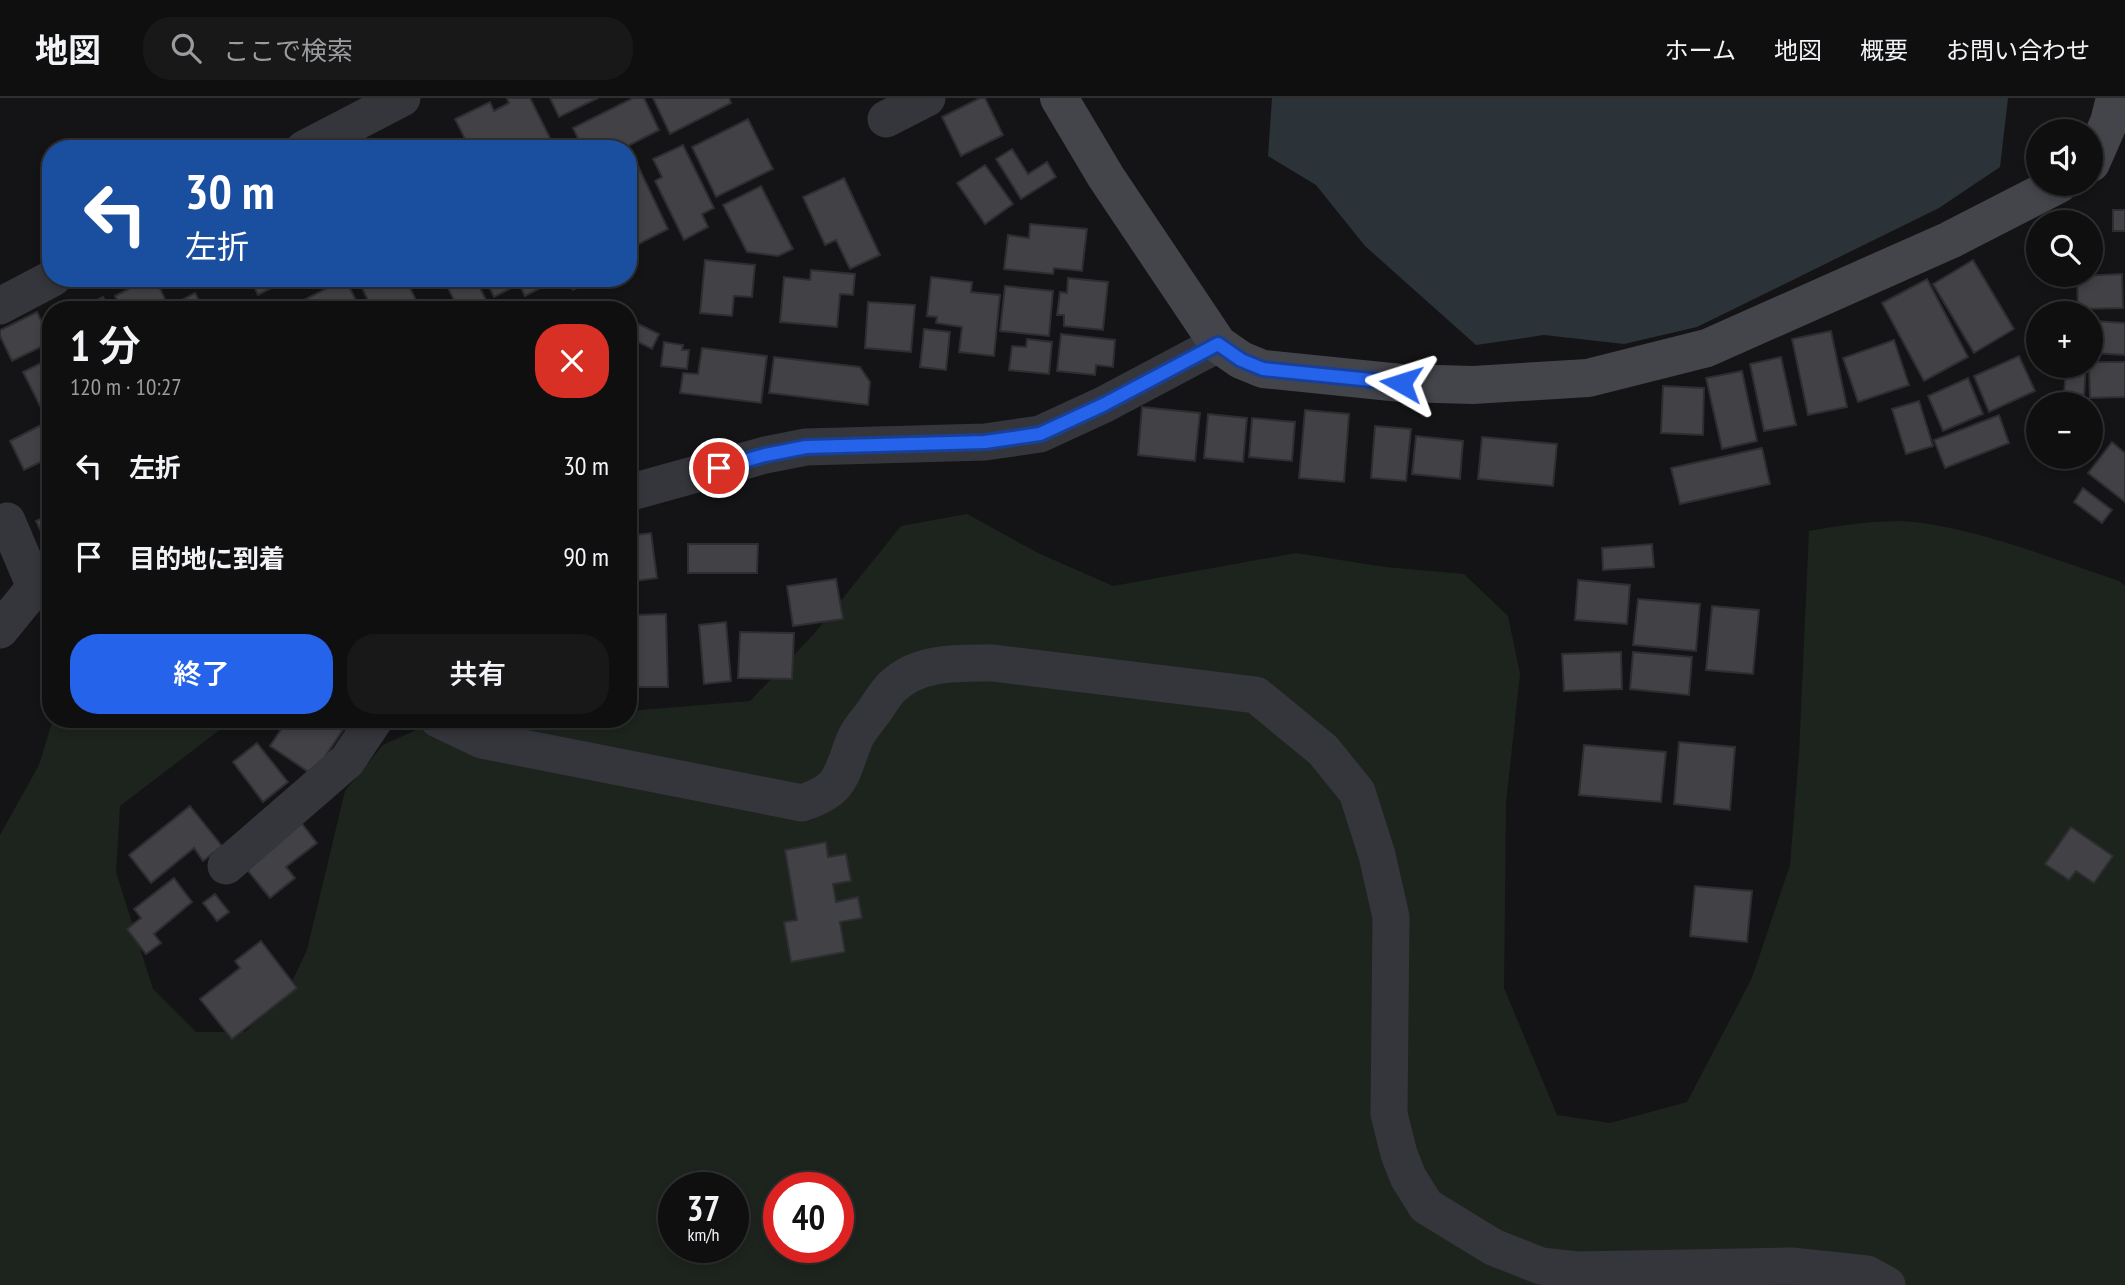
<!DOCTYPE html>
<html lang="ja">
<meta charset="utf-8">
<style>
body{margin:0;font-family:"PT Sans Narrow","Noto Sans JP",sans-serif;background:#181819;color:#f1f3f6;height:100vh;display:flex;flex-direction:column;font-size:26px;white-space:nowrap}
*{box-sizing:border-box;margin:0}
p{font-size:23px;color:#9b9c9f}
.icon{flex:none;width:38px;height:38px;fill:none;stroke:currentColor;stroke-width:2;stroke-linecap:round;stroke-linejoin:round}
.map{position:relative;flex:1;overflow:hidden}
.sheet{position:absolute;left:42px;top:203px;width:595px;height:427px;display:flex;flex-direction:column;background:#0f0f10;border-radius:28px;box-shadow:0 4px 10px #0003,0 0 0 2px #2f2f30}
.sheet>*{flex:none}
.banner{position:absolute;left:42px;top:42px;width:595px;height:147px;border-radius:28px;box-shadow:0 4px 10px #0003,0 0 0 2px #2f2f30;background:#1a4fa0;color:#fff;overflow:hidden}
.fabs{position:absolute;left:2026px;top:21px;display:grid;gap:14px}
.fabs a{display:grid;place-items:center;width:77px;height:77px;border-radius:50%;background:#0f0f10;box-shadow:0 4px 10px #0003,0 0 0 2px #2f2f30;font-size:35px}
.speed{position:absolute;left:658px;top:1074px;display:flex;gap:14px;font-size:35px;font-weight:700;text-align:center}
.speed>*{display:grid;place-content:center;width:91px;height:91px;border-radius:50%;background:#0f0f10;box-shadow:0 4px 10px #0003,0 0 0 2px #2f2f30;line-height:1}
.speed small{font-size:18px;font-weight:400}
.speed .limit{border:10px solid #d22;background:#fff;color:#111}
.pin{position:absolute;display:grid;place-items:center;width:60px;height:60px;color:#fff;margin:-30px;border:4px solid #fff;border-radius:50%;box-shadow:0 2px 7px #0007}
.me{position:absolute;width:77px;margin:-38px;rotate:276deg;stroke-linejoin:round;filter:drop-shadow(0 0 5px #0008)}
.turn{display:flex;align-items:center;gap:24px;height:147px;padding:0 28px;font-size:32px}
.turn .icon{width:91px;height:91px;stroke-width:2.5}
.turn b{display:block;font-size:49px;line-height:60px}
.round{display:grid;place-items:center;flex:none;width:74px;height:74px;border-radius:28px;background:#181819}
.overview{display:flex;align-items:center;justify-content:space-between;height:119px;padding:0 28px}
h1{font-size:42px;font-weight:600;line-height:52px}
.button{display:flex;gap:14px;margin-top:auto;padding:14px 28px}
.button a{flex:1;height:80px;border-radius:28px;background:#2563eb;color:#fff;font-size:28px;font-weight:600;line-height:80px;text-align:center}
.button a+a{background:#181819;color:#f1f3f6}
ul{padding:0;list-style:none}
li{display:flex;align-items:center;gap:21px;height:91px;padding:0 28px}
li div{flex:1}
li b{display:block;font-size:26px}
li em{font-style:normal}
header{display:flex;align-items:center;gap:42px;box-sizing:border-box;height:98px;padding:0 35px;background:#0f0f10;border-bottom:2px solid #2f2f30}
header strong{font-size:33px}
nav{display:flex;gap:38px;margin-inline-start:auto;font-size:24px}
.search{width:490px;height:63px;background:#181819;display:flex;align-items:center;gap:18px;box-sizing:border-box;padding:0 24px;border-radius:28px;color:#9b9c9f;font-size:26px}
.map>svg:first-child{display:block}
</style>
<header>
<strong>地図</strong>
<div class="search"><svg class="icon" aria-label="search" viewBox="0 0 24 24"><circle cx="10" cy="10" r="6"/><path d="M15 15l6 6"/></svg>ここで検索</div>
<nav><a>ホーム</a><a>地図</a><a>概要</a><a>お問い合わせ</a></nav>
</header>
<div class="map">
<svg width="2125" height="1187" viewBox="0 0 2125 1187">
<rect width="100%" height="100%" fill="#141416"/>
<path fill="#1d241d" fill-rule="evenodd" d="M 967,416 L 1038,455 L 1113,488 L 1296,455 L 1385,469 L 1464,476 L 1508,518 L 1520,576 L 1506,705 L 1504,890 L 1557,1017 L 1610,1025 L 1687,1004 L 1752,880 L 1790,767 L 1799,656 L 1809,433 C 1841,427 1890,420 1922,425 C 1990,435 2054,461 2119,483 L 2125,488 L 2125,1187 L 0,1187 L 0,737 L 39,667 L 53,621 L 234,621 L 120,708 L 116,774 L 153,891 L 196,934 L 245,934 L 287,894 L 307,852 L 345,693 L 383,647 L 418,631 L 536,621 L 628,621 L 628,613 L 750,603 L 814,536 L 901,428 ZM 674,1090 L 733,1090 L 733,1150 L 674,1150 ZM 779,1090 L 838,1090 L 838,1150 L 779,1150 Z"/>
<path fill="#2b3339" d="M 1272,0 L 2008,0 L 2000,69 L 1939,110 L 1697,229 L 1624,246 L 1544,237 L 1476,247 L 1365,148 L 1316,87 L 1268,58 Z"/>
<path fill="#414146" stroke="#2e2e32" stroke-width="2" d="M 507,0 L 530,0 L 555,50 L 470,51 L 455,21 L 490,4 L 494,13 L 509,5 Z
M 550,0 L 598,0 L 559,19 Z
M 633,0 L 644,0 L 659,32 L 622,51 L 583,51 L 573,30 Z
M 653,0 L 729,0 L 731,5 L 670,36 Z
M 980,0 L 985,0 L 1003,37 L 961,58 L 942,19 Z
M 748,21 L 773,71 L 716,99 L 692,49 Z
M 399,43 L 403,51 L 384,51 Z
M 683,47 L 714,110 L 702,116 L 708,129 L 684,142 L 655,83 L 662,79 L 653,61 Z
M 1012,51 L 1028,76 L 1047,64 L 1056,79 L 1021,101 L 996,61 Z
M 985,67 L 1013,106 L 985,126 L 957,85 Z
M 638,68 L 668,131 L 633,149 L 628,140 L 628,73 Z
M 844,80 L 880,157 L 850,171 L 836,142 L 825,147 L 803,99 Z
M 761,88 L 793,151 L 778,158 L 747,154 L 723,107 Z
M 2113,112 L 2125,112 L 2125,133 L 2113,133 Z
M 1030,126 L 1087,131 L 1082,173 L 1054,170 L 1053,176 L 1004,171 L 1008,137 L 1029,140 Z
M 705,162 L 755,167 L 752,199 L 734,198 L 732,218 L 700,215 Z
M 1973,162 L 2014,231 L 1974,255 L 1933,186 Z
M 811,172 L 855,176 L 853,197 L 840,196 L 837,229 L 780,224 L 784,179 L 810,182 Z
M 2122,176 L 2123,210 L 2078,211 L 2077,178 Z
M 931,179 L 972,184 L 971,194 L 1000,197 L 994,258 L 959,254 L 962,229 L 936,225 L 937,219 L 927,218 Z
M 150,180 L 155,180 L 170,212 L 122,212 L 115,198 Z
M 250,180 L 291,180 L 258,197 Z
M 357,180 L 405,180 L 421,212 L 373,212 Z
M 443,180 L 475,180 L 488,206 L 477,212 L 459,212 Z
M 485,180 L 542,180 L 546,187 L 525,198 L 519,186 L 494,199 Z
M 567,180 L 596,180 L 573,192 Z
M 1068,180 L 1108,184 L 1103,232 L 1064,228 L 1064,217 L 1057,217 L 1060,194 L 1067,195 Z
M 345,181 L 361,212 L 298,212 L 296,206 Z
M 1927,181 L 1968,259 L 1924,283 L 1882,205 Z
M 1005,188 L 1053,193 L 1049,238 L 1000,233 Z
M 195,195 L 204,212 L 179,212 L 176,205 Z
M 103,199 L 110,212 L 77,212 Z
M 868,204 L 915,207 L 911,254 L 865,250 Z
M 37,214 L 51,244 L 12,263 L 0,238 L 0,232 Z
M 628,221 L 659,236 L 652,251 L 628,239 Z
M 2095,223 L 2125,225 L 2125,257 L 2093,255 Z
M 924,231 L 950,234 L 946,272 L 920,269 Z
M 1831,233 L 1847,309 L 1808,317 L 1792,241 Z
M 1061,236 L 1115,242 L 1113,269 L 1096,267 L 1095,277 L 1057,273 Z
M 1027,241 L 1052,244 L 1049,276 L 1009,272 L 1012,248 L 1026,249 Z
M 1894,242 L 1909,287 L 1858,304 L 1843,260 Z
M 664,244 L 683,247 L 682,252 L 689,252 L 687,271 L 661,268 Z
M 702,250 L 767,258 L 761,305 L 680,295 L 683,275 L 698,276 Z
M 2019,258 L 2035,293 L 1989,314 L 1974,278 Z
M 774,259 L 860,269 L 870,284 L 868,307 L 769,295 Z
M 1781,259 L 1796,327 L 1764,333 L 1750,266 Z
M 51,260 L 51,303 L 40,308 L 23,274 Z
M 2091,264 L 2125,264 L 2125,299 L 2090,300 L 2089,268 L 2091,268 Z
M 2066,268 L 2086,268 L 2084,297 L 2064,297 Z
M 1742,273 L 1757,343 L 1722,351 L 1706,280 Z
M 1968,280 L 1983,316 L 1943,333 L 1928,298 Z
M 1663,288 L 1704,290 L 1703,337 L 1661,335 Z
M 1919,303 L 1933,348 L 1906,356 L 1892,311 Z
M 1142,309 L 1200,315 L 1195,363 L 1138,357 Z
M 2039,310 L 2039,354 L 2037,354 L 2033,311 Z
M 1305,312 L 1349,316 L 1344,384 L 1299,380 Z
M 1208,316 L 1247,320 L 1243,364 L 1204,360 Z
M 1999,317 L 2009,345 L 1945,370 L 1934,342 Z
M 1252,320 L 1295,324 L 1292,363 L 1249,359 Z
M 51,322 L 51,359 L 24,372 L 10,343 Z
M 1375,328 L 1411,331 L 1406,383 L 1371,380 Z
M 1416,338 L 1463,343 L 1460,381 L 1412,376 Z
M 1482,339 L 1557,346 L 1553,388 L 1478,381 Z
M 2112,344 L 2125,355 L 2125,404 L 2088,375 Z
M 1762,350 L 1770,386 L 1680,406 L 1671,370 Z
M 2083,390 L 2112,412 L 2102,425 L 2074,404 Z
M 51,416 L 51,454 L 36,423 Z
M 651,435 L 657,480 L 628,484 L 628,438 Z
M 688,446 L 758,446 L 757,475 L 688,475 Z
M 1652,446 L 1654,469 L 1603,472 L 1602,450 Z
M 836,481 L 843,521 L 793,528 L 787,488 Z
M 1578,482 L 1630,487 L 1627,526 L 1575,522 Z
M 1638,501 L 1700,506 L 1696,553 L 1633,547 Z
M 1712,508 L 1759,512 L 1753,576 L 1706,572 Z
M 666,516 L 668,589 L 638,589 L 637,517 Z
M 726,524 L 731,583 L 704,586 L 699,527 Z
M 740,534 L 794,535 L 792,581 L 738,580 Z
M 1621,554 L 1622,591 L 1564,593 L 1562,556 Z
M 1633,554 L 1692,559 L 1689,597 L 1630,591 Z
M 288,621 L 301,623 L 350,621 L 313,677 L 270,648 Z
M 1679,644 L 1735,649 L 1730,712 L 1674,706 Z
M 257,645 L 288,684 L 263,704 L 233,664 Z
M 1584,647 L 1666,654 L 1661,704 L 1579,697 Z
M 190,708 L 222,748 L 203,763 L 194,750 L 151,785 L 129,757 Z
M 300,723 L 317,745 L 286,769 L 295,780 L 270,800 L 244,768 Z
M 2071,729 L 2113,758 L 2094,785 L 2076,773 L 2069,782 L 2045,766 Z
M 826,744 L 828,759 L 846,756 L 851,783 L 833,786 L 836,804 L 858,799 L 862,820 L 840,824 L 845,854 L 791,864 L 784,824 L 797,822 L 785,752 Z
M 174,780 L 192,804 L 154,836 L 161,845 L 146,856 L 127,831 L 141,820 L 134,811 Z
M 1695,788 L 1752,793 L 1747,844 L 1690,838 Z
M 215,796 L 229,814 L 217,823 L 203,805 Z
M 261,843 L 297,890 L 232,941 L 200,901 L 240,870 L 235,863 Z"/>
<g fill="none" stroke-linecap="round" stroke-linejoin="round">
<path stroke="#35363b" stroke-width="37" d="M 886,21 L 927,0
M 304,51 L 402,0
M 0,208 L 53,180
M 628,395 L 765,357 L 806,349 L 985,344 L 1040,336 L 1103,307 L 1218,246
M 0,532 L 35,489 L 7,423
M 438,621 L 482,642 L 802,705 C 842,692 840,679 854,643 C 858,632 868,622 875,612 C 880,605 885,596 891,590 C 917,563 958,565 993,565 L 1256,597 L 1323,652 L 1357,694 L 1377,757 L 1391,819 L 1389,1016 L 1399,1056 L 1408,1079 L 1426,1108 L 1493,1149 L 1541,1168 L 1577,1172 L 1791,1168 L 1867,1176 L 1887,1187
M 226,768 L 347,663 L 375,621"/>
<path stroke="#44454b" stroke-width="38" d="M 1059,0 L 1106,79 L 1218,246 L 1241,262 L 1263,271 L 1401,285 L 1473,287 L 1588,280 L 1707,250 L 1950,142 L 2059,86
M 2091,65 L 2109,24 L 2115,0"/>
</g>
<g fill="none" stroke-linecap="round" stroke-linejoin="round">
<g stroke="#184099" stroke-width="18">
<path id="route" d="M 719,370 L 765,357 L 806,349 L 985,344 L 1040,336 L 1103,307 L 1218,246 L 1241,262 L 1263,271 L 1401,285"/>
</g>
<use href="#route" stroke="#2563eb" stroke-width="12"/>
</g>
</svg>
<div class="fabs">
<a><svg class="icon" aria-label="sound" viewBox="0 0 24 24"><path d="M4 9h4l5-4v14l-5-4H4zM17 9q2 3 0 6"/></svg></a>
<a><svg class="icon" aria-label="search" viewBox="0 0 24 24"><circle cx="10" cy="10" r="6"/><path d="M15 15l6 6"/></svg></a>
<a>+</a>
<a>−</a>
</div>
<div class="speed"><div>37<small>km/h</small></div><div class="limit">40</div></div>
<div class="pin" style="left:719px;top:370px;background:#d93025"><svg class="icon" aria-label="arrive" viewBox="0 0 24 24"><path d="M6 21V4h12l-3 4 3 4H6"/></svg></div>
<svg class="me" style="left:1401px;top:285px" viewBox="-20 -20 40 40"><path d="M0-17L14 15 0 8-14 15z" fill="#2563eb" stroke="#fff" stroke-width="4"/></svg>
<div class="banner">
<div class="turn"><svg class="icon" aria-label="left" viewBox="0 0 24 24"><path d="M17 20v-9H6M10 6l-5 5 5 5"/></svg><div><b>30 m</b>左折</div></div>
</div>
<section class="sheet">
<div class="overview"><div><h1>1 分</h1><p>120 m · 10:27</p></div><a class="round" style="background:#d93025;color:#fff"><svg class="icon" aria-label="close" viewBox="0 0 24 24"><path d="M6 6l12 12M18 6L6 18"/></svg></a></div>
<ul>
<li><svg class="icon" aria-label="left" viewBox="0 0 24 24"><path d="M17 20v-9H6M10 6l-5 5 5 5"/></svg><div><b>左折</b></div><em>30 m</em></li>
<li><svg class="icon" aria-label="arrive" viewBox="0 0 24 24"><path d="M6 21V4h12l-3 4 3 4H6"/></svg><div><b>目的地に到着</b></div><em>90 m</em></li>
</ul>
<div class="button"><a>終了</a><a>共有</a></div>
</section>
</div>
